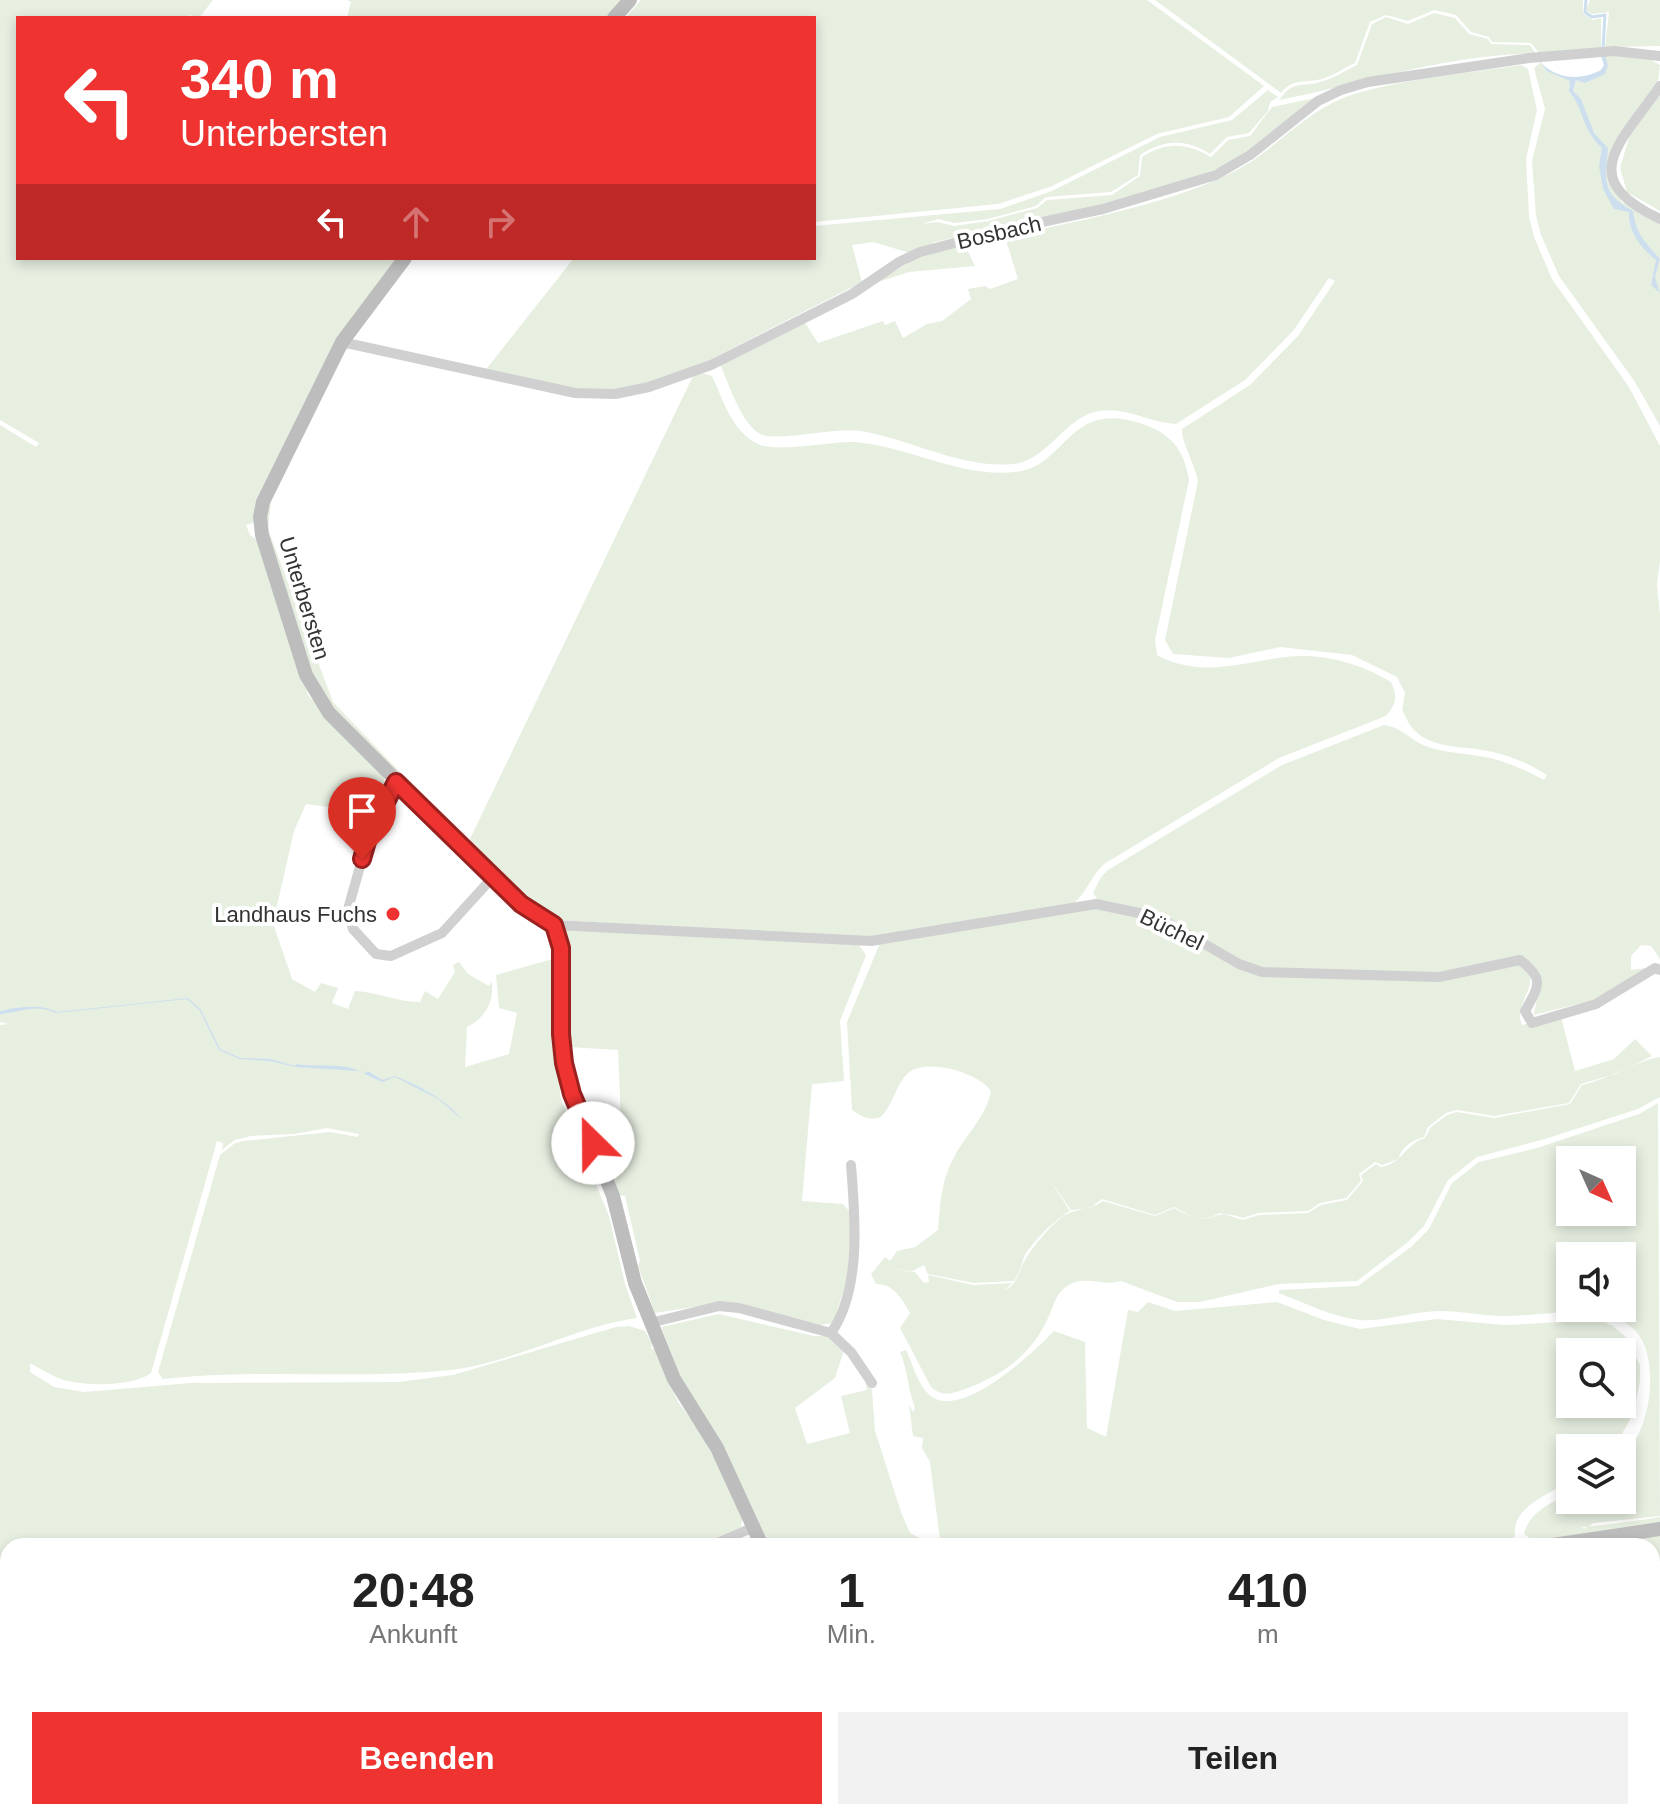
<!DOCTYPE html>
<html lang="de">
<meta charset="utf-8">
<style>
body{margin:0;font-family:Arial,sans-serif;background:#f2f2f2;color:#222;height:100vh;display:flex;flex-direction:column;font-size:30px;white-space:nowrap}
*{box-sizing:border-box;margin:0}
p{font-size:26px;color:#767676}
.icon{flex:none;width:44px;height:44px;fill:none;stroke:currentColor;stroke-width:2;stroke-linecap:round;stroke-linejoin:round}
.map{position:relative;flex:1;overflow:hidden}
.details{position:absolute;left:0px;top:1538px;width:1660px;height:282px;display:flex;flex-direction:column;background:#fff;border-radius:24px 24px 0 0;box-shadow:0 4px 12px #0003}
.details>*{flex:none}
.hud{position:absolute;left:16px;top:16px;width:800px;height:244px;border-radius:0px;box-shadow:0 4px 12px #0003;background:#ee3330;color:#fff;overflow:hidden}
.needle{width:52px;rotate:135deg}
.tools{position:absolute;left:1556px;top:1146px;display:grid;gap:16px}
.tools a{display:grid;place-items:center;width:80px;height:80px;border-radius:0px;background:#fff;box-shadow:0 4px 12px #0003;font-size:40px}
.pin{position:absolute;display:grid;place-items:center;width:68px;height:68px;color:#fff;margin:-82px -34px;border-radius:50% 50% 50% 0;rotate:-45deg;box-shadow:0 0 8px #0007}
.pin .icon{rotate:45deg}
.me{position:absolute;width:88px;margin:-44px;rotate:337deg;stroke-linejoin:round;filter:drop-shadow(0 0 6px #0008)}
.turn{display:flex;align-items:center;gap:28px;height:168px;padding:0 32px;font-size:36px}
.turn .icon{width:104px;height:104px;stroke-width:2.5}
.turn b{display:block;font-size:56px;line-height:68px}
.lanes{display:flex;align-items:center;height:76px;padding:0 32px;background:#0003;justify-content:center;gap:40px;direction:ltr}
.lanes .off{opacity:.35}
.eta{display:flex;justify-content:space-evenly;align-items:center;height:136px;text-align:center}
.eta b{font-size:48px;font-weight:600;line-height:56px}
.primary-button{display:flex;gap:16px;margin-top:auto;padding:16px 32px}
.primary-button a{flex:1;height:92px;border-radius:0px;background:#ee3330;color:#fff;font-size:32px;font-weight:600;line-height:92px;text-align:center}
.primary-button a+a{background:#f2f2f2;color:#222}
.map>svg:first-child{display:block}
</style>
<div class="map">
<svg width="1660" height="1819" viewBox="0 0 1660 1819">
<rect width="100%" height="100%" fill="#fff"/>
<path fill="#e7efe1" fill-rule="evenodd" d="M 0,0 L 213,0 L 199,18 L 189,15 L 187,18 L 18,18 L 18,258 L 399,258 L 258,501 L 253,523 L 246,525 L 250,535 L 258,541 L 308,695 L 383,774 L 386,791 L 365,842 L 332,820 L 329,807 L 306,804 L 294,831 L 273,923 L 292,979 L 315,992 L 321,983 L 338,988 L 332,1003 L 348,1009 L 355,991 C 378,992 397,1002 420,1002 L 425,991 L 438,999 L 455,972 L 453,965 L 459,962 L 468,974 L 489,986 L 492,981 C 494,1002 486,1017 467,1027 L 465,1067 L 509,1054 L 517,1013 L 499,1008 L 496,975 L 556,958 L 553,1032 L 561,1100 L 609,1216 L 625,1284 L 637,1318 C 573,1327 514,1363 450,1370 C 354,1380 257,1368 163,1379 L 158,1372 L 220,1155 L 235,1143 L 244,1141 L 330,1132 L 358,1137 L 359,1134 L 327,1128 L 294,1134 L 251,1136 L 235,1140 L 222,1150 L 223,1143 L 217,1141 L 151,1373 C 133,1387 80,1387 58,1378 C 49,1374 39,1368 30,1363 L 30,1372 L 54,1387 L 84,1392 L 191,1383 L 398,1382 L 453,1375 L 616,1327 L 629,1326 L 645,1331 L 652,1343 L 651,1349 L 655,1349 L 678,1402 L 699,1430 L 743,1514 L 741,1527 L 697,1546 L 8,1546 L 8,1812 L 522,1812 L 524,1819 L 0,1819 L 0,1025 L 8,1024 L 0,1022 L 0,425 L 36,447 L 39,443 L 0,420 Z
M 347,0 L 622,0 L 608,18 L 347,18 L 351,2 Z
M 641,0 L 1147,0 L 1264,86 L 1229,117 L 1157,134 L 1050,187 L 998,204 L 814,222 L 814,18 L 625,18 Z
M 1155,0 L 1583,0 L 1583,13 L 1593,20 L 1601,18 L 1601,48 L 1539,53 L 1531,43 L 1492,42 L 1489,37 L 1471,32 L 1456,15 L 1434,10 L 1408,21 L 1386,15 L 1370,22 L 1355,63 C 1344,68 1330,78 1317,80 C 1302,83 1292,79 1281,93 Z
M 1590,0 L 1660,0 L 1660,46 L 1605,47 L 1609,12 L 1592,14 L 1586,10 Z
M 1434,13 L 1455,18 L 1469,34 L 1488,39 L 1491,44 L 1530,45 L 1536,54 C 1451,53 1362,84 1279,100 C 1295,79 1298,88 1320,82 C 1332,79 1345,71 1357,65 L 1372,24 L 1386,17 L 1408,24 Z
M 1605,55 L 1644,56 L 1660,65 L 1658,83 L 1625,126 L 1610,182 L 1622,202 L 1660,223 L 1660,426 L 1635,382 L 1559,276 L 1541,235 L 1536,216 L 1532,161 L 1545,109 L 1534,68 L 1541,62 C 1548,75 1561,71 1570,81 L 1569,91 L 1579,104 L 1581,112 L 1584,108 L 1573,91 L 1576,80 L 1605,74 Z
M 1521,65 L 1528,69 L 1537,110 L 1526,159 L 1529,217 L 1534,237 L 1552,279 L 1629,387 L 1660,446 L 1660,559 L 1657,585 L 1660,615 L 1660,959 L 1651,946 L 1641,945 L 1631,956 L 1631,970 L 1646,968 L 1601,998 L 1534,1015 C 1537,988 1552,970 1518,956 L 1422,975 L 1268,969 L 1246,964 L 1159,913 L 1098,900 L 1093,893 L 1101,877 L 1108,870 L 1282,765 L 1384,725 C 1401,727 1408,738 1423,745 C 1442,753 1464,753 1485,757 C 1506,761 1525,770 1544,780 L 1547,775 C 1530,764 1509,755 1488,751 C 1465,746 1433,749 1415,731 C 1409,726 1406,717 1402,710 L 1405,693 L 1397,677 L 1352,655 L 1280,647 L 1229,658 L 1173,654 L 1165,640 L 1198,481 C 1195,465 1181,441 1182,429 L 1250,385 L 1298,336 L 1335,281 L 1329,278 L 1293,331 L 1245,380 L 1176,424 C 1150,423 1127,407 1099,411 C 1065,416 1048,461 1013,464 C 962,469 910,439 860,431 C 834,427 784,441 763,435 C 743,429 728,382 720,364 L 803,320 L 818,343 L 883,321 L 885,325 L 895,321 L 903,338 L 927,324 L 942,321 L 971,299 L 968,289 L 985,286 L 990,289 L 1018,279 L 1005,237 C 1070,222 1136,211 1199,187 C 1219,179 1240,170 1258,157 C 1285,137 1311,111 1343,98 C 1390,80 1470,73 1521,65 Z
M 1268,90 L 1278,97 L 1270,102 L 1268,111 L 1249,133 L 1227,137 L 1210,154 C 1186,139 1165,139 1140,155 L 1138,175 L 1111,192 L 1046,197 L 1036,206 L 988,219 L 954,223 L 938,219 L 922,224 L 938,222 L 954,226 L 988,221 L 1037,208 L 1047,200 L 1112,195 L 1140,176 L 1142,157 C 1166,141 1188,143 1211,157 L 1228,140 L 1250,136 L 1272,107 L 1315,98 L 1248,150 L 1224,166 L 1194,178 L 1102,205 L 935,242 L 910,253 L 873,242 L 852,245 L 862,282 L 682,374 L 616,390 L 574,390 L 484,372 L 574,258 L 814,258 L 814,226 L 1000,209 L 1052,191 L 1160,137 L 1232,120 Z
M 1660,92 L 1660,211 L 1627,192 L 1620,168 L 1631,131 Z
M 965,245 L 975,266 L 909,272 L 872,284 L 921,256 Z
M 347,348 L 353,348 L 343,351 L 332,370 L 271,501 L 268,529 L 333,702 L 468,843 L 693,376 L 701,373 L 712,376 C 724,402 732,431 758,444 C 774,453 833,441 854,442 C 908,446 960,478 1015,472 C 1069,467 1067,395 1148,426 C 1174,436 1185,454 1189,480 L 1155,640 L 1157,655 C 1196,677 1238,664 1278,658 C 1316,651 1359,662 1391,682 C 1398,697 1396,704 1386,716 L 1279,758 L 1104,864 C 1091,876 1087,892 1074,903 L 872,938 L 558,920 L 526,900 L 347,727 C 299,676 287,603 266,537 L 263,518 L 268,500 L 329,372 L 340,352 Z
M 1092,907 L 1157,920 L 1243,969 L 1407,981 L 1517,964 L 1530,974 C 1533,994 1514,1006 1522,1025 L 1561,1017 L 1575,1071 L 1614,1059 L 1635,1039 L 1652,1056 L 1615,1074 L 1581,1084 L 1569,1103 L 1494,1116 L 1457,1110 L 1446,1113 L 1428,1127 L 1424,1137 C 1411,1141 1403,1146 1398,1159 L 1382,1165 L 1375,1162 L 1359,1174 L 1361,1181 L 1346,1198 L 1320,1203 L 1308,1211 L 1258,1213 L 1243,1218 C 1215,1208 1216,1221 1198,1218 C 1190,1217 1181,1210 1174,1207 L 1155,1215 L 1102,1199 L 1090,1208 L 1071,1210 L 1048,1177 L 1070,1211 C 1056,1218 1031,1243 1024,1257 C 1021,1266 1020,1273 1014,1281 L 974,1283 L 928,1274 L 924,1265 L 911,1272 L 891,1268 L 915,1272 L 924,1283 L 929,1282 L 928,1275 L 973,1285 L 1012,1283 L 1004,1291 C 1020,1283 1019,1267 1028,1255 C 1035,1245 1056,1218 1067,1214 C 1080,1208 1090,1210 1103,1201 L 1155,1216 L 1174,1208 C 1191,1217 1202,1223 1220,1213 L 1243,1220 L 1259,1215 L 1308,1213 L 1321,1205 L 1347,1200 L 1363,1181 L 1361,1175 L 1376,1164 L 1381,1167 C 1402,1164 1405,1144 1425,1138 L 1430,1128 L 1447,1115 L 1457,1112 L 1494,1118 L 1570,1104 L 1582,1085 C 1609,1079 1636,1061 1660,1057 L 1660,1097 L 1638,1109 L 1545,1139 L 1477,1157 L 1448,1180 L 1424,1226 L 1408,1242 L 1357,1281 L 1279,1284 L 1200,1302 L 1177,1302 L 1121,1281 C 1103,1287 1085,1274 1067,1286 C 1055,1294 1054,1306 1048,1318 C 1032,1354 1002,1376 965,1389 C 952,1394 942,1397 931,1387 L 900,1328 L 910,1313 C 902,1299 894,1284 876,1284 L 871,1274 L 885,1257 L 890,1261 L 897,1251 L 915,1247 L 938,1230 C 940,1205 941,1181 954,1157 C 965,1136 987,1115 991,1091 C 979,1073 927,1057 908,1073 C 896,1084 893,1105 881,1117 C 869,1121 862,1117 852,1110 L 847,1022 L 880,943 Z
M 568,928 L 859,945 L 866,955 L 840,1021 L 844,1081 L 812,1084 L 802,1201 L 843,1204 L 852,1214 L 847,1280 L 833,1323 L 821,1325 L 719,1303 L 655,1313 L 638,1266 L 640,1261 L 625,1196 L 619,1195 L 592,1122 L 621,1121 L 618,1050 L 569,1047 L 568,949 L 564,933 Z
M 1658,1103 L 1660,1516 L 1594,1523 L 1584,1529 L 1582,1527 L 1556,1529 C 1590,1527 1624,1523 1660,1517 L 1660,1523 L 1535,1542 L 1524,1534 C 1529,1512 1551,1503 1570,1493 L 1570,1500 L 1622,1500 L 1622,1459 C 1643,1435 1651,1406 1650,1375 C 1648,1289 1560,1316 1505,1316 C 1483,1316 1461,1311 1439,1311 C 1413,1311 1386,1322 1360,1320 C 1332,1317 1305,1303 1279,1293 L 1279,1290 L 1358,1286 L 1411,1247 L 1429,1229 L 1452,1183 L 1479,1162 L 1537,1148 L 1639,1114 ZM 1570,1160 L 1622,1160 L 1622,1212 L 1570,1212 ZM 1570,1256 L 1622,1256 L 1622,1308 L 1570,1308 Z
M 1148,1302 L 1175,1311 L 1277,1302 L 1324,1320 L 1360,1329 L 1437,1319 L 1505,1325 L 1599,1320 L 1613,1326 L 1626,1337 L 1640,1365 L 1640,1381 L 1633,1414 L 1614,1448 L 1570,1448 L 1570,1481 C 1548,1495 1511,1507 1515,1536 L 1507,1546 L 937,1546 L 940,1540 L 930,1462 L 922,1448 L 923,1438 L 913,1436 L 909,1405 L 913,1412 L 915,1408 C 908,1390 908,1371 900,1352 L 906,1350 C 913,1364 919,1390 934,1398 C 966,1416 1033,1353 1054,1331 L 1085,1342 L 1087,1428 L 1106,1437 L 1128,1310 L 1138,1312 ZM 1622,1352 L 1622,1404 L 1570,1404 L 1570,1352 Z
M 719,1314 L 814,1336 L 829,1336 L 844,1350 L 835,1378 L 795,1408 L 807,1444 L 850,1433 L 841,1396 L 867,1390 L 864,1376 L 872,1390 L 875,1431 L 901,1512 L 910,1533 L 935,1546 L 768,1546 L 722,1445 L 681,1378 L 661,1327 Z
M 1660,1534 L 1660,1819 L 885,1819 L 881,1812 L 1652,1812 L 1652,1546 L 1583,1546 Z
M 695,1812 L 811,1812 L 809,1819 L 693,1819 Z"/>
<path fill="#cddfef" d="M 1605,55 L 1608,65 L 1605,74 L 1585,83 L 1576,80 L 1573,91 L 1581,99 L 1594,133 L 1608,148 C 1606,181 1600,192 1633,211 C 1637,237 1645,241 1660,259 L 1655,277 L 1660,293 L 1651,285 L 1656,260 C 1640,247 1628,232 1629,212 L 1614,209 L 1603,189 L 1599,166 L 1602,148 C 1581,128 1585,111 1569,91 L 1570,81 L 1547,71 L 1541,63 C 1557,79 1580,81 1601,70 L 1604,65 L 1601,56 Z
M 188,998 L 201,1010 L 220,1049 L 241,1058 L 270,1059 L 295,1066 L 297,1064 C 317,1068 347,1061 364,1074 L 368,1071 L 382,1080 L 395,1076 C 420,1086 446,1100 463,1120 L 438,1099 L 395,1077 L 382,1082 L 358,1071 L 296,1067 L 270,1061 L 240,1059 L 219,1050 L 200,1011 L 187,999 L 56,1013 C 39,1005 26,1009 9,1013 L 8,1009 C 26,1007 40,1004 57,1012 Z"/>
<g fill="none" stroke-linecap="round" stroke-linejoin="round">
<path stroke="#cddfef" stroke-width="3" d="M 1586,0 L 1585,12 L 1592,17 L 1605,15 L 1603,48
M 0,1013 L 13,1010
M 9,1819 L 27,1812"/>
<path stroke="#d0d0d0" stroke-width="10" d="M 1660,86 C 1622,142 1573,178 1660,219
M 342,342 L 575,393 L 615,394 L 649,387 L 711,365 L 852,294 L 899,262 L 920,252 L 1000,231 L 1103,209 L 1216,175 L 1250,155 L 1318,101 L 1341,90 L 1368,82 L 1529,58 L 1614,51 L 1660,56
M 396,782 L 368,838 L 348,909 L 353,929 L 376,954 L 391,956 L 442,933 L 493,877
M 554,925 L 871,941 L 1096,904 L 1158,917 L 1239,964 L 1262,972 L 1439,977 L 1520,960 C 1545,979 1539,986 1525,1011 L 1532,1023 L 1596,1004 L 1655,968 L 1660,970
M 650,1323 L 719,1306 L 739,1308 L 831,1333 L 851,1352 L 872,1383
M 831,1333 C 862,1289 855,1215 851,1165
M 710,1546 L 754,1527
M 877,1812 L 880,1819
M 611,1819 L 618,1812"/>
<path stroke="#bdbdbd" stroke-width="14" d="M 614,18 L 630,0
M 405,258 L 342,342 L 263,502 L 260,517 L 262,535 L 306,675 L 329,713 L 493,877 L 521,904 L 554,925 L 561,948 L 561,1034 L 564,1063 L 572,1094 L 613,1196 L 635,1283 L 674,1379 L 717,1448 L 762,1546
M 1546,1546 L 1660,1529"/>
</g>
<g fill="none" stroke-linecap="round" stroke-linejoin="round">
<g stroke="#9b211f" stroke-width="20">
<path id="route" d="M 362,859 L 368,838 L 396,782 L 521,904 L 554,925 L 561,948 L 561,1034 L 564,1063 L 572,1094 L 593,1143"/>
</g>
<use href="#route" stroke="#ee3330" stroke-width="14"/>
</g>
<circle fill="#ee3330" stroke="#fff" stroke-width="3" cx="393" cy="914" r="8"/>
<g text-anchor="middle" stroke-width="8" stroke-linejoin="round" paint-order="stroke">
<g font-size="22" fill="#333" stroke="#fff">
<text transform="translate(999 232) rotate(-13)" y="8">Bosbach</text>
<text transform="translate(305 598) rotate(73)" y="8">Unterbersten</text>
<text transform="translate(1172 929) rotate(26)" y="8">Büchel</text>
</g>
<g font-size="22" fill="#333" stroke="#fff" text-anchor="end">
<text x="377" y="922">Landhaus Fuchs</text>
</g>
</g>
</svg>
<div class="tools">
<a><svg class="needle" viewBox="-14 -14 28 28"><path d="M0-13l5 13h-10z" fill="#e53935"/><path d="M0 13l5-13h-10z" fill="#767676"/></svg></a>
<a><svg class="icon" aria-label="sound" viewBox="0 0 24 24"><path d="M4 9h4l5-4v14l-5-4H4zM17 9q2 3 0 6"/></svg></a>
<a><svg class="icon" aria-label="search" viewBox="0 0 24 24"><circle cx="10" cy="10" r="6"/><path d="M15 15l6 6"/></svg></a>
<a><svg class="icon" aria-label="layers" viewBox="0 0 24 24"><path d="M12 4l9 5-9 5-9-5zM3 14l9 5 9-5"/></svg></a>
</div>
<div class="pin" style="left:362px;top:859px;background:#d93025"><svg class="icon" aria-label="arrive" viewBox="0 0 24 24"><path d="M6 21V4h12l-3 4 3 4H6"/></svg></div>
<svg class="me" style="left:593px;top:1143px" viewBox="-20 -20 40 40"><circle r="19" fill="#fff"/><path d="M0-13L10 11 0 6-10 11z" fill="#ee3330"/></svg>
<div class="hud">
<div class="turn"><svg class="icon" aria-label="left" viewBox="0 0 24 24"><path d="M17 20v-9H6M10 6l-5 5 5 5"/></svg><div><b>340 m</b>Unterbersten</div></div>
<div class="lanes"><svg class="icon" aria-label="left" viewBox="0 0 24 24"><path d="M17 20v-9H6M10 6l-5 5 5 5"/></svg><svg class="icon off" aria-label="ahead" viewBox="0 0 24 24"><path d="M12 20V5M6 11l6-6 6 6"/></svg><svg class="icon off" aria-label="right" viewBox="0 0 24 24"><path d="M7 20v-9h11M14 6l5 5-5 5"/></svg></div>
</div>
<section class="details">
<div class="eta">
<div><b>20:48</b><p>Ankunft</p></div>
<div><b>1</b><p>Min.</p></div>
<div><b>410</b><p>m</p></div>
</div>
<div class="primary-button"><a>Beenden</a><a>Teilen</a></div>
</section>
</div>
